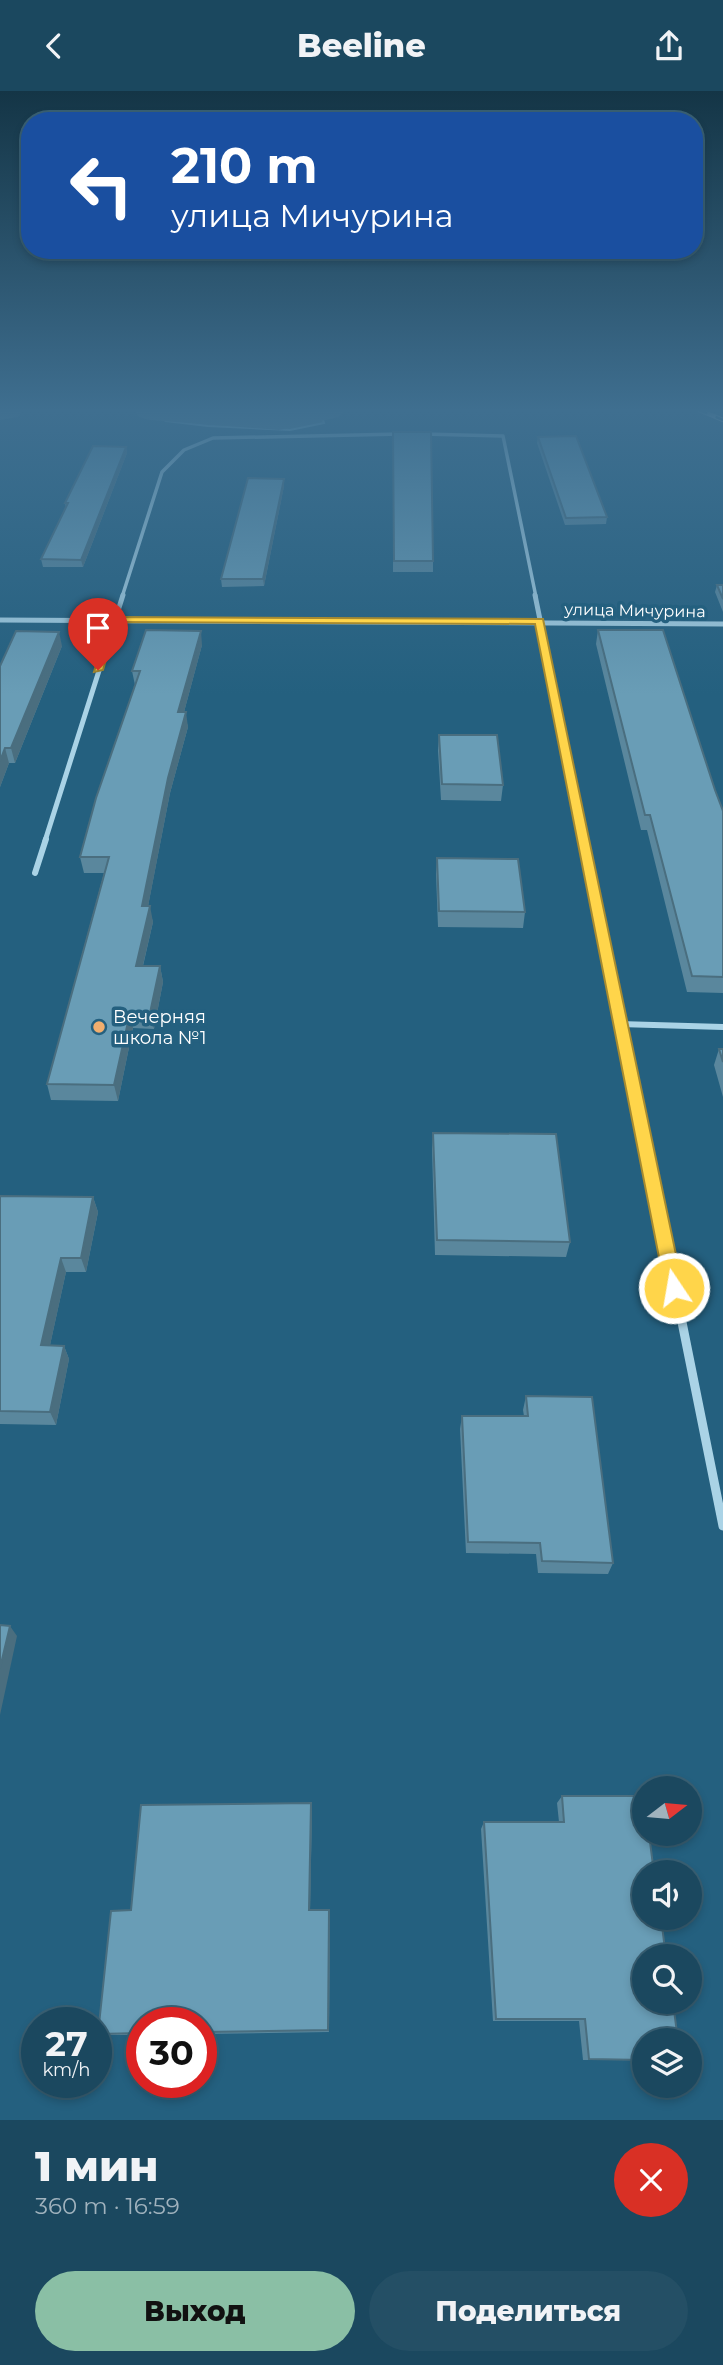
<!DOCTYPE html>
<html lang="ru">
<meta charset="utf-8">
<style>
body{margin:0;font-family:Montserrat,sans-serif;background:#244f65;color:#f1f3f6;height:100vh;display:flex;flex-direction:column;font-size:26px;white-space:nowrap}
*{box-sizing:border-box;margin:0}
p{font-size:23px;color:#a0b2bd}
.icon{flex:none;width:38px;height:38px;fill:none;stroke:currentColor;stroke-width:2;stroke-linecap:round;stroke-linejoin:round}
.map{position:relative;height:2029px;overflow:hidden}
.sheet{display:flex;flex-direction:column;background:#1b485f;flex:1}
.sheet>*{flex:none}
.guide{position:absolute;left:21px;top:21px;width:682px;height:147px;border-radius:28px;box-shadow:0 4px 10px #0003,0 0 0 2px #396074;background:#1a4fa0;color:#fff;overflow:hidden}
.needle{width:46px;rotate:74deg}
.tools{position:absolute;left:632px;top:1685px;display:grid;gap:14px}
.tools a{display:grid;place-items:center;width:70px;height:70px;border-radius:50%;background:#1b485f;box-shadow:0 4px 10px #0003,0 0 0 2px #396074;font-size:35px}
.speed{position:absolute;left:21px;top:1916px;display:flex;gap:14px;font-size:35px;font-weight:700;text-align:center}
.speed>*{display:grid;place-content:center;width:91px;height:91px;border-radius:50%;background:#1b485f;box-shadow:0 4px 10px #0003,0 0 0 2px #396074;line-height:1}
.speed small{font-size:18px;font-weight:400}
.speed .limit{border:10px solid #d22;background:#fff;color:#111}
.pin{position:absolute;display:grid;place-items:center;width:60px;height:60px;color:#fff;margin:-72px -30px;border-radius:50% 50% 50% 0;rotate:-45deg;box-shadow:0 0 7px #0007}
.pin .icon{rotate:45deg}
.me{position:absolute;width:77px;margin:-38px;rotate:348deg;stroke-linejoin:round;filter:drop-shadow(0 0 5px #0008)}
.turn{display:flex;align-items:center;gap:24px;height:147px;padding:0 35px;font-size:32px}
.turn .icon{width:91px;height:91px;stroke-width:2.5}
.turn b{display:block;font-size:49px;line-height:60px}
.round{display:grid;place-items:center;flex:none;width:74px;height:74px;border-radius:37px;background:#244f65}
.summary{display:flex;align-items:center;justify-content:space-between;height:119px;padding:0 35px}
h1{font-size:42px;font-weight:800;line-height:52px}
.action{display:flex;gap:14px;margin-top:auto;padding:14px 35px}
.action a{flex:1;height:80px;border-radius:42px;background:#8abfa5;color:#111;font-size:28px;font-weight:800;line-height:80px;text-align:center}
.action a+a{background:#244f65;color:#f1f3f6}
header{display:flex;justify-content:space-between;align-items:center;height:91px;padding:0 35px;background:#1b485f;font-size:32px;font-weight:800}
.map>svg:first-child{display:block}
</style>
<header><svg class="icon" aria-label="back" viewBox="0 0 24 24"><path d="M15 5l-7 7 7 7"/></svg>Beeline<svg class="icon" aria-label="share" viewBox="0 0 24 24"><path d="M12 15V3M7 8l5-5 5 5M5 13v7h14v-7"/></svg></header>
<div class="map">
<svg width="723" height="2029" viewBox="0 0 723 2029">
<rect width="100%" height="100%" fill="#24607f"/>
<path fill="#608ba1" stroke="#9ed0e7" stroke-width="2" d="M 148,319 L 313,319 L 320,320 L 324,332 L 290,339 L 208,335 L 166,330 Z"/>
<g fill="none" stroke-linecap="round" stroke-linejoin="round">
<path fill="#608ba1" fill-rule="evenodd" d="M 0,319 L 23,319 L 18,326 L 0,329 Z
M 134,319 L 344,319 L 339,326 L 279,339 L 150,329 L 139,326 Z"/>
<path stroke="#aad3e6" stroke-width="3.5" d="M 423,343 L 503,345 L 536,506
M 122,506 L 162,381 L 184,359 L 213,347 L 401,343"/>
<path stroke="#aad3e6" stroke-width="5" d="M 535,504 L 585,750
M 0,529 L 723,533
M 45,750 L 123,504"/>
<path stroke="#aad3e6" stroke-width="6" d="M 584,748 L 649,1069
M 35,782 L 46,748
M 619,933 L 723,936"/>
<path stroke="#aad3e6" stroke-width="9" d="M 649,1067 L 723,1435"/>
<g stroke="#fff" stroke-width="4.5">
<path id="rail" d="M 699,319 L 723,329"/>
</g>
<use href="#rail" stroke="#24607f" stroke-width="2.5" stroke-dasharray="9" stroke-linecap="butt"/>
</g>
<path fill="#5a879d" d="M 393,341 L 433,470 L 433,481 L 393,481 Z
M 538,346 L 607,426 L 606,433 L 565,434 L 537,352 Z
M 126,356 L 127,362 L 83,476 L 43,476 L 41,468 L 66,417 L 65,412 Z
M 284,388 L 284,395 L 264,495 L 222,496 L 221,488 Z
M 717,494 L 723,494 L 723,521 L 715,501 Z
M 598,539 L 715,699 L 723,720 L 723,902 L 687,901 L 647,739 L 641,739 L 596,553 Z
M 202,554 L 184,621 L 188,636 L 170,702 L 148,815 L 153,831 L 143,875 L 160,875 L 163,891 L 154,938 L 133,937 L 118,1010 L 51,1009 L 47,993 L 104,782 L 84,782 L 80,766 L 135,594 L 132,580 Z
M 62,555 L 15,672 L 9,672 L 0,696 L 0,575 Z
M 439,644 L 503,694 L 501,710 L 441,709 L 438,659 Z
M 437,767 L 525,821 L 523,837 L 438,836 L 436,783 Z
M 719,958 L 723,958 L 723,1006 L 714,974 Z
M 433,1042 L 570,1151 L 566,1166 L 435,1164 L 432,1058 Z
M 0,1105 L 93,1106 L 98,1121 L 86,1181 L 66,1181 L 50,1254 L 64,1255 L 69,1268 L 56,1334 L 0,1333 Z
M 526,1305 L 613,1472 L 608,1483 L 538,1482 L 536,1463 L 466,1462 L 460,1338 L 462,1325 L 524,1325 L 523,1319 Z
M 562,1705 L 644,1950 L 644,1969 L 583,1969 L 579,1930 L 493,1930 L 481,1738 L 484,1731 L 559,1731 L 557,1712 Z
M 312,1718 L 310,1819 L 330,1823 L 329,1941 L 201,1943 L 201,1932 L 142,1932 L 142,1944 L 105,1944 L 98,1943 L 131,1819 Z"/>
<path fill="#4a6e7f" d="M 126,356 L 127,362 L 83,476 L 81,469 Z
M 284,388 L 284,395 L 264,495 L 263,488 Z
M 201,540 L 202,554 L 180,636 L 178,621 Z
M 59,541 L 62,555 L 15,672 L 11,657 Z
M 186,621 L 188,636 L 170,702 L 145,831 L 142,815 L 168,687 Z
M 5,657 L 9,672 L 0,696 L 0,670 Z
M 150,815 L 153,831 L 139,891 L 136,875 Z
M 160,875 L 163,891 L 154,938 L 150,922 Z
M 130,922 L 133,937 L 118,1010 L 114,994 Z
M 93,1106 L 98,1121 L 86,1181 L 81,1167 Z
M 61,1167 L 66,1181 L 47,1268 L 41,1254 Z
M 64,1255 L 69,1268 L 56,1334 L 50,1321 Z
M 10,1535 L 17,1545 L 0,1624 L 0,1577 Z
M 311,1712 L 312,1718 L 310,1823 L 309,1819 Z
M 329,1819 L 330,1823 L 329,1941 L 328,1939 Z"/>
<path fill="#699db6" stroke="#4a6e7f" stroke-width="2" d="M 393,341 L 431,341 L 433,470 L 394,470 Z
M 576,345 L 607,426 L 566,427 L 538,346 Z
M 93,355 L 126,356 L 81,469 L 41,468 L 68,412 L 65,412 Z
M 248,387 L 284,388 L 263,488 L 221,488 Z
M 717,494 L 723,494 L 723,508 Z
M 146,539 L 201,540 L 178,621 L 186,621 L 168,687 L 142,815 L 150,815 L 136,875 L 160,875 L 150,922 L 130,922 L 114,994 L 47,993 L 109,766 L 80,766 L 96,707 L 140,580 L 132,580 Z
M 598,539 L 663,539 L 715,699 L 723,720 L 723,886 L 692,885 L 650,724 L 645,724 Z
M 16,540 L 59,541 L 11,657 L 5,657 L 0,670 L 0,575 Z
M 439,644 L 497,644 L 503,694 L 442,693 Z
M 437,767 L 518,768 L 525,821 L 439,820 Z
M 719,958 L 723,958 L 723,971 Z
M 433,1042 L 556,1043 L 570,1151 L 437,1149 Z
M 0,1105 L 93,1106 L 81,1167 L 61,1167 L 41,1254 L 64,1255 L 50,1321 L 0,1320 Z
M 526,1305 L 592,1306 L 613,1472 L 542,1470 L 540,1452 L 468,1451 L 462,1325 L 528,1325 Z
M 0,1534 L 10,1535 L 0,1577 Z
M 562,1705 L 643,1705 L 644,1743 L 649,1743 L 654,1782 L 644,1782 L 644,1827 L 661,1827 L 666,1866 L 644,1866 L 644,1911 L 673,1911 L 678,1950 L 644,1950 L 644,1969 L 589,1968 L 585,1928 L 496,1928 L 484,1731 L 564,1731 Z
M 311,1712 L 309,1819 L 329,1819 L 328,1939 L 201,1941 L 201,1932 L 142,1932 L 142,1942 L 98,1943 L 111,1820 L 131,1819 L 141,1714 Z"/>
<linearGradient id="sky" x2="0" y2="1"><stop stop-color="#143546"/><stop offset="0.53" stop-color="#3f6f90"/><stop offset="1" stop-color="#3f6f90" stop-opacity="0"/></linearGradient>
<rect width="723" height="603" fill="url(#sky)"/>
<path fill="#ffd54a" stroke="#a68a30" stroke-width="2" d="M 110,526 L 543,528 L 683,1197 L 680,1203 L 667,1203 L 665,1197 L 535,533 L 117,531 L 103,579 L 94,581 Z"/>
<circle fill="#f1ae6e" stroke="#24607f" stroke-width="2.5" cx="99" cy="936" r="7"/>
<g text-anchor="middle" stroke-width="7" stroke-linejoin="round" paint-order="stroke">
<g font-size="16" fill="#fff" stroke="#24607f">
<text transform="translate(635 519) rotate(1)" y="6">улица Мичурина</text>
</g>
<g font-size="18" fill="#fff" stroke="#24607f" text-anchor="start">
<text x="113" y="932">Вечерняя<tspan x="113" dy="21">школа №1</tspan></text>
</g>
</g>
</svg>
<div class="tools">
<a><svg class="needle" viewBox="-14 -14 28 28"><path d="M0-13l5 13h-10z" fill="#e53935"/><path d="M0 13l5-13h-10z" fill="#a0b2bd"/></svg></a>
<a><svg class="icon" aria-label="sound" viewBox="0 0 24 24"><path d="M4 9h4l5-4v14l-5-4H4zM17 9q2 3 0 6"/></svg></a>
<a><svg class="icon" aria-label="search" viewBox="0 0 24 24"><circle cx="10" cy="10" r="6"/><path d="M15 15l6 6"/></svg></a>
<a><svg class="icon" aria-label="layers" viewBox="0 0 24 24"><path d="M12 4l9 5-9 5-9-5zM3 14l9 5 9-5"/></svg></a>
</div>
<div class="speed"><div>27<small>km/h</small></div><div class="limit">30</div></div>
<div class="pin" style="left:98px;top:579px;background:#d93025"><svg class="icon" aria-label="arrive" viewBox="0 0 24 24"><path d="M6 21V4h12l-3 4 3 4H6"/></svg></div>
<svg class="me" style="left:674px;top:1197px" viewBox="-20 -20 40 40"><circle r="17" fill="#ffd54a" stroke="#fff" stroke-width="3"/><path d="M0-11L8 9 0 5-8 9z" fill="#fff"/></svg>
<div class="guide">
<div class="turn"><svg class="icon" aria-label="left" viewBox="0 0 24 24"><path d="M17 20v-9H6M10 6l-5 5 5 5"/></svg><div><b>210 m</b>улица Мичурина</div></div>
</div>
</div>
<section class="sheet">
<div class="summary"><div><h1>1 мин</h1><p>360 m · 16:59</p></div><a class="round" style="background:#d93025;color:#fff"><svg class="icon" aria-label="close" viewBox="0 0 24 24"><path d="M6 6l12 12M18 6L6 18"/></svg></a></div>
<div class="action"><a>Выход</a><a>Поделиться</a></div>
</section>
